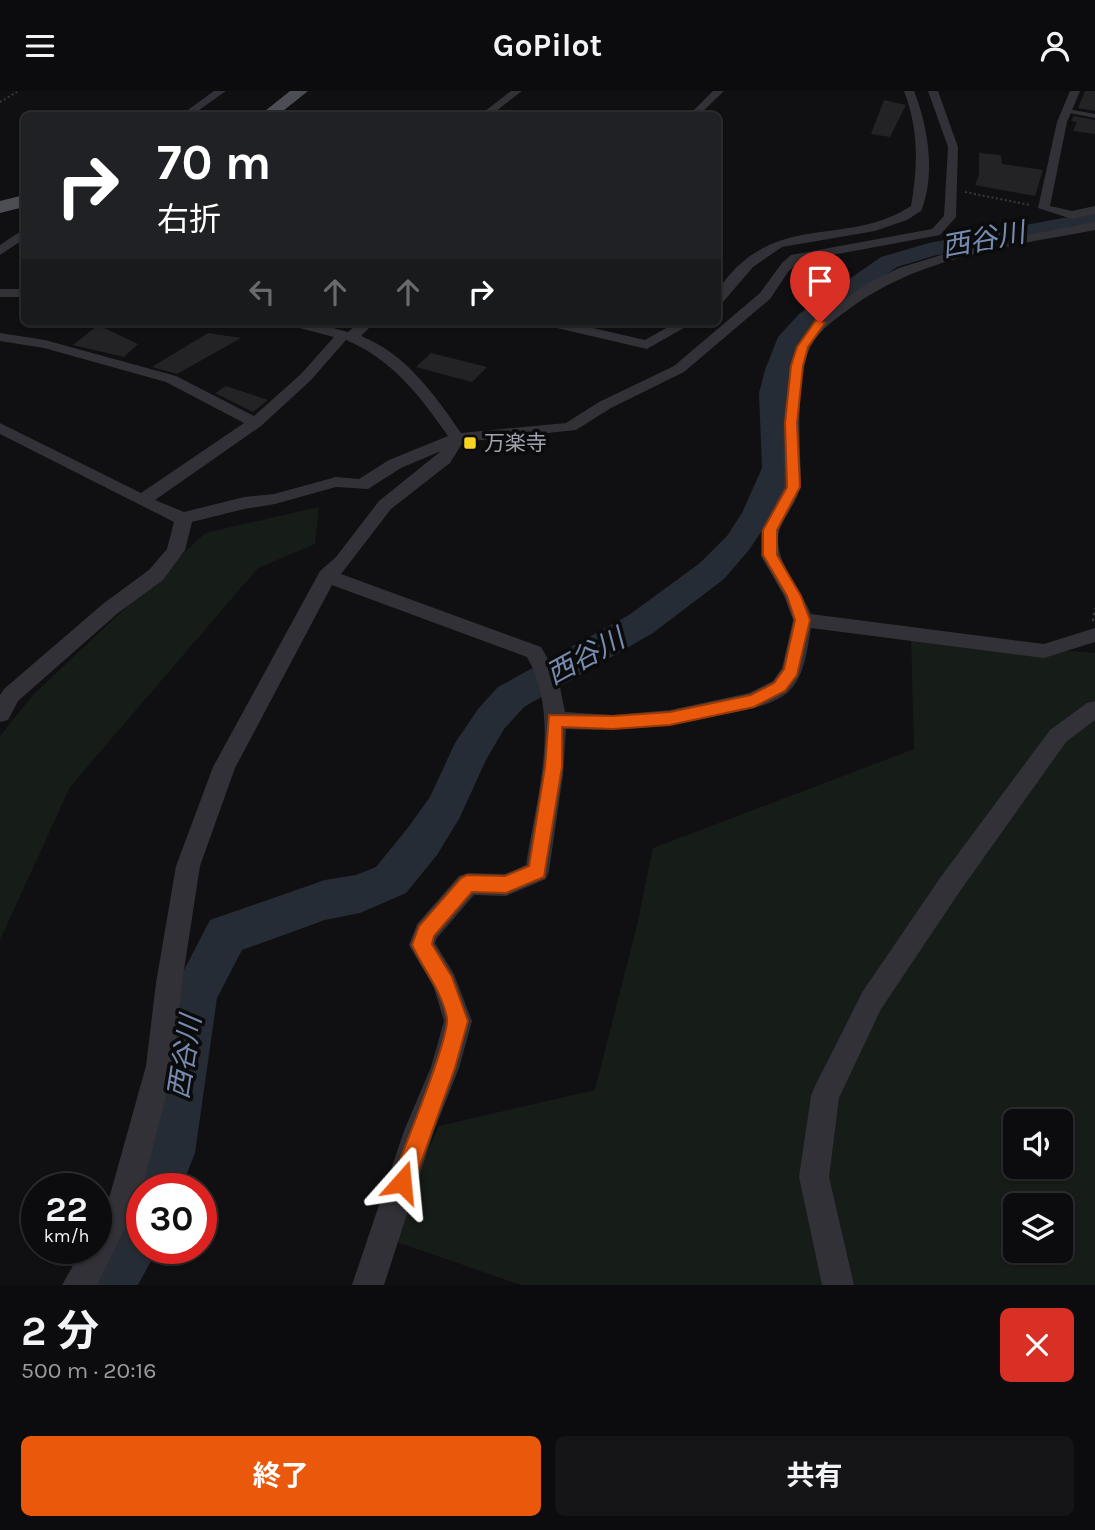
<!DOCTYPE html>
<html lang="ja">
<meta charset="utf-8">
<style>
body{margin:0;font-family:Karla,"Noto Sans JP",sans-serif;background:#151517;color:#f1f3f6;height:100vh;display:flex;flex-direction:column;font-size:26px;white-space:nowrap}
*{box-sizing:border-box;margin:0}
p{font-size:23px;color:#9a9b9e}
.icon{flex:none;width:38px;height:38px;fill:none;stroke:currentColor;stroke-width:2;stroke-linecap:round;stroke-linejoin:round}
.map{position:relative;height:1194px;overflow:hidden}
.side{display:flex;flex-direction:column;background:#0c0c0e;flex:1}
.side>*{flex:none}
.top-card{position:absolute;left:21px;top:21px;width:700px;height:214px;border-radius:10px;box-shadow:0 2px 5px #0004,0 0 0 2px #2c2c2e;background:#202124;color:#fff;overflow:hidden}
.tools{position:absolute;left:1003px;top:1018px;display:grid;gap:14px}
.tools a{display:grid;place-items:center;width:70px;height:70px;border-radius:10px;background:#0c0c0e;box-shadow:0 2px 5px #0004,0 0 0 2px #2c2c2e;font-size:35px}
.speed{position:absolute;left:21px;top:1082px;display:flex;gap:14px;font-size:35px;font-weight:700;text-align:center}
.speed>*{display:grid;place-content:center;width:91px;height:91px;border-radius:50%;background:#0c0c0e;box-shadow:0 2px 5px #0004,0 0 0 2px #2c2c2e;line-height:1}
.speed small{font-size:18px;font-weight:400}
.speed .limit{border:10px solid #d22;background:#fff;color:#111}
.pin{position:absolute;display:grid;place-items:center;width:60px;height:60px;color:#fff;margin:-72px -30px;border-radius:50% 50% 50% 0;rotate:-45deg;box-shadow:0 0 7px #0007}
.pin .icon{rotate:45deg}
.me{position:absolute;width:77px;margin:-38px;rotate:18deg;stroke-linejoin:round;filter:drop-shadow(0 0 5px #0008)}
.turn{display:flex;align-items:center;gap:24px;height:147px;padding:0 21px;font-size:32px}
.turn .icon{width:91px;height:91px;stroke-width:2.5}
.turn b{display:block;font-size:49px;line-height:60px}
.lanes{display:flex;align-items:center;height:66px;padding:0 21px;background:#0003;justify-content:center;gap:35px;direction:ltr}
.lanes .off{opacity:.35}
.round{display:grid;place-items:center;flex:none;width:74px;height:74px;border-radius:10px;background:#151517}
.summary{display:flex;align-items:center;justify-content:space-between;height:119px;padding:0 21px}
h1{font-size:42px;font-weight:700;line-height:52px}
.button{display:flex;gap:14px;margin-top:auto;padding:14px 21px}
.button a{flex:1;height:80px;border-radius:10px;background:#ea580c;color:#fff;font-size:28px;font-weight:700;line-height:80px;text-align:center}
.button a+a{background:#151517;color:#f1f3f6}
header{display:flex;justify-content:space-between;align-items:center;height:91px;padding:0 21px;background:#0c0c0e;font-size:32px;font-weight:700}
.map>svg:first-child{display:block}
</style>
<header><svg class="icon" aria-label="menu" viewBox="0 0 24 24"><path d="M4 6h16M4 12h16M4 18h16"/></svg>GoPilot<svg class="icon" aria-label="person" viewBox="0 0 24 24"><circle cx="12" cy="8" r="4"/><path d="M4 21q1-7 8-7t8 7"/></svg></header>
<div class="map">
<svg width="1095" height="1194" viewBox="0 0 1095 1194">
<rect width="100%" height="100%" fill="#101012"/>
<path fill="#161c18" fill-rule="evenodd" d="M 319,416 L 315,453 L 258,477 L 70,696 L 0,849 L 0,645 L 33,604 L 205,442 Z
M 911,547 L 1095,562 L 1095,1194 L 521,1194 L 388,1148 L 439,1035 L 595,999 L 637,834 L 653,757 L 914,658 ZM 1015,1031 L 1060,1031 L 1060,1076 L 1015,1076 ZM 1015,1115 L 1060,1115 L 1060,1160 L 1015,1160 Z"/>
<g fill="none" stroke-linecap="round" stroke-linejoin="round">
<path fill="#262c35" fill-rule="evenodd" d="M 1095,121 L 1095,133 L 933,165 L 897,176 L 817,233 L 803,248 L 791,279 L 787,302 L 792,377 L 773,423 L 749,459 L 724,488 L 653,542 L 524,616 L 504,638 L 486,669 L 459,728 L 437,764 L 406,802 L 360,822 L 325,829 L 242,859 L 217,907 L 195,1062 L 181,1097 L 142,1097 L 142,1157 L 158,1157 L 138,1194 L 79,1194 L 123,1110 L 132,1106 L 128,1097 L 143,1062 L 171,904 L 210,829 L 325,789 L 356,784 L 376,776 L 407,738 L 430,706 L 455,652 L 478,618 L 498,596 L 629,524 L 700,472 L 727,445 L 742,422 L 762,377 L 759,302 L 765,279 L 778,246 L 799,223 L 881,166 L 929,152 Z"/>
</g>
<path fill="#232326" d="M 1085,0 L 1095,0 L 1095,20 L 1078,17 Z
M 884,9 L 906,14 L 890,46 L 871,43 Z
M 1074,25 L 1095,29 L 1095,43 L 1073,40 L 1077,31 L 1071,30 Z
M 979,62 L 1001,64 L 1002,73 L 1043,79 L 1035,105 L 975,94 L 979,84 Z
M 98,234 L 138,253 L 124,266 L 73,254 Z
M 208,242 L 241,247 L 177,283 L 152,276 Z
M 431,262 L 487,276 L 472,291 L 416,276 Z
M 226,295 L 268,309 L 253,321 L 215,302 Z"/>
<g fill="none" stroke-linecap="round" stroke-linejoin="round">
<path stroke="#37383e" stroke-width="2" stroke-dasharray="2 2.5" stroke-linecap="butt" d="M 0,11 L 19,0
M 965,101 L 1030,114"/>
<path stroke="#37383e" stroke-width="2.5" stroke-dasharray="2.5 3.5" stroke-linecap="butt" d="M 1093,530 L 1095,517"/>
<path fill="#313137" fill-rule="evenodd" d="M 1067,18 L 1095,23 L 1095,27 L 1065,21 Z"/>
<path fill="#313137" fill-rule="evenodd" d="M 214,0 L 226,0 L 192,24 L 181,24 Z
M 511,0 L 522,0 L 491,24 L 480,24 Z
M 713,0 L 724,0 L 699,24 L 689,24 Z
M 904,0 L 914,0 C 928,35 936,84 921,120 L 907,129 L 875,140 L 782,156 L 753,176 L 723,211 L 718,212 C 718,197 723,191 733,180 C 786,124 852,154 911,115 C 918,75 919,39 904,0 Z
M 928,0 L 938,0 L 958,56 L 956,126 L 940,144 L 800,170 L 788,181 L 770,208 L 684,281 L 611,317 L 576,339 L 463,351 L 450,372 L 391,418 L 341,483 L 541,556 L 558,586 L 565,621 L 613,624 L 670,619 L 749,602 L 773,590 L 782,577 L 793,529 L 784,505 L 761,465 L 761,439 L 784,396 L 783,332 L 790,275 L 796,256 L 815,229 L 868,192 L 899,177 L 970,155 L 1095,131 L 1095,139 C 1011,155 924,165 853,215 C 837,227 821,237 811,255 C 795,286 800,352 801,387 C 802,404 788,420 781,435 C 768,464 801,497 811,523 L 1044,553 L 1095,537 L 1095,551 L 1044,567 L 811,537 C 807,558 805,587 787,602 C 771,615 746,619 726,623 C 672,635 622,641 566,638 L 563,684 L 549,780 L 546,788 L 506,805 L 474,804 L 437,847 L 435,852 L 454,883 L 472,930 L 459,977 L 434,1040 L 384,1194 L 352,1194 L 404,1040 L 431,976 L 444,930 L 434,897 L 409,854 L 417,833 L 459,785 L 468,782 L 505,783 L 526,774 C 536,707 562,628 527,566 L 332,494 L 235,677 L 200,775 L 182,892 L 174,975 L 139,1109 L 97,1194 L 62,1194 L 83,1157 L 96,1157 L 96,1131 L 110,1104 L 146,975 L 156,892 L 176,775 L 213,676 L 320,480 L 336,466 L 379,410 L 441,360 L 401,377 L 368,398 L 336,396 L 275,413 L 244,418 L 192,431 L 185,459 L 163,489 L 118,522 L 18,610 L 8,629 L 0,631 L 0,604 L 4,598 L 104,512 L 149,479 L 167,458 L 174,431 L 0,343 L 0,332 L 141,402 L 244,332 L 166,291 L 44,257 L 0,250 L 0,242 L 45,249 L 176,285 L 254,325 L 301,283 L 334,246 L 288,234 L 286,231 L 310,231 L 348,241 L 360,231 L 375,231 L 361,245 C 406,263 434,303 461,342 L 566,332 L 599,311 L 674,275 L 760,202 L 782,172 L 791,164 L 932,138 L 944,125 L 948,56 ZM 346,249 C 392,268 420,305 448,345 L 389,369 L 359,388 L 336,386 L 274,403 L 244,406 L 184,421 L 155,409 L 261,335 L 311,289 Z
M 1070,0 L 1080,0 L 1067,31 L 1050,115 L 1072,120 L 1095,115 L 1095,123 L 1072,128 L 1038,117 L 1057,31 Z
M 24,138 L 24,148 L 0,164 L 0,154 Z
M 0,198 L 24,198 L 24,206 L 0,206 Z
M 542,231 L 567,231 L 645,249 L 677,231 L 694,231 L 647,258 L 544,234 Z
M 1095,610 L 1095,629 L 1066,651 L 958,803 L 881,918 L 839,1007 L 829,1086 L 854,1194 L 822,1194 L 799,1086 L 811,1005 L 815,995 L 863,900 L 940,787 L 1050,639 L 1087,612 Z"/>
<path fill="#4d4d56" fill-rule="evenodd" d="M 290,0 L 308,0 L 278,24 L 260,24 Z
M 24,104 L 24,116 L 0,122 L 0,110 Z"/>
</g>
<path fill="#ea580c" stroke="#983908" stroke-width="2" d="M 816,229 L 825,232 L 808,256 L 803,275 L 797,332 L 800,396 L 777,439 L 777,464 L 801,505 L 810,529 L 797,584 L 785,600 L 754,616 L 670,634 L 613,638 L 562,636 L 562,676 L 544,786 L 506,802 L 472,801 L 434,845 L 432,853 L 452,886 L 468,930 L 455,977 L 411,1099 L 402,1103 L 394,1099 L 391,1091 C 401,1065 450,947 447,927 C 442,900 423,878 412,854 L 419,835 L 461,787 L 467,784 L 505,785 L 529,775 L 545,676 L 549,624 L 613,625 L 670,621 L 751,604 L 774,592 L 784,578 L 795,529 L 787,505 L 763,464 L 763,439 L 787,396 L 785,332 L 791,275 L 797,256 Z"/>
<rect fill="#f7d322" stroke="#0b0b0c" stroke-width="2.5" x="463" y="345" width="14" height="14" rx="3.5"/>
<g text-anchor="middle" stroke-width="7" stroke-linejoin="round" paint-order="stroke">
<g font-size="21" fill="#a1a3b3" stroke="#0b0b0c" text-anchor="start">
<text x="484" y="359">万楽寺</text>
</g>
<g font-size="28" font-style="italic" fill="#768bb0" stroke="#0b0b0c">
<text transform="translate(983 148) rotate(-11)" y="10">西谷川</text>
<text transform="translate(585 565) rotate(-29)" y="10">西谷川</text>
<text transform="translate(184 966) rotate(-81)" y="10">西谷川</text>
</g>
</g>
</svg>
<div class="tools">
<a><svg class="icon" aria-label="sound" viewBox="0 0 24 24"><path d="M4 9h4l5-4v14l-5-4H4zM17 9q2 3 0 6"/></svg></a>
<a><svg class="icon" aria-label="layers" viewBox="0 0 24 24"><path d="M12 4l9 5-9 5-9-5zM3 14l9 5 9-5"/></svg></a>
</div>
<div class="speed"><div>22<small>km/h</small></div><div class="limit">30</div></div>
<div class="pin" style="left:820px;top:232px;background:#d93025"><svg class="icon" aria-label="arrive" viewBox="0 0 24 24"><path d="M6 21V4h12l-3 4 3 4H6"/></svg></div>
<svg class="me" style="left:402px;top:1091px" viewBox="-20 -20 40 40"><path d="M0-17L14 15 0 8-14 15z" fill="#ea580c" stroke="#fff" stroke-width="4"/></svg>
<div class="top-card">
<div class="turn"><svg class="icon" aria-label="right" viewBox="0 0 24 24"><path d="M7 20v-9h11M14 6l5 5-5 5"/></svg><div><b>70 m</b>右折</div></div>
<div class="lanes"><svg class="icon off" aria-label="left" viewBox="0 0 24 24"><path d="M17 20v-9H6M10 6l-5 5 5 5"/></svg><svg class="icon off" aria-label="ahead" viewBox="0 0 24 24"><path d="M12 20V5M6 11l6-6 6 6"/></svg><svg class="icon off" aria-label="ahead" viewBox="0 0 24 24"><path d="M12 20V5M6 11l6-6 6 6"/></svg><svg class="icon" aria-label="right" viewBox="0 0 24 24"><path d="M7 20v-9h11M14 6l5 5-5 5"/></svg></div>
</div>
</div>
<section class="side">
<div class="summary"><div><h1>2 分</h1><p>500 m · 20:16</p></div><a class="round" style="background:#d93025;color:#fff"><svg class="icon" aria-label="close" viewBox="0 0 24 24"><path d="M6 6l12 12M18 6L6 18"/></svg></a></div>
<div class="button"><a>終了</a><a>共有</a></div>
</section>
